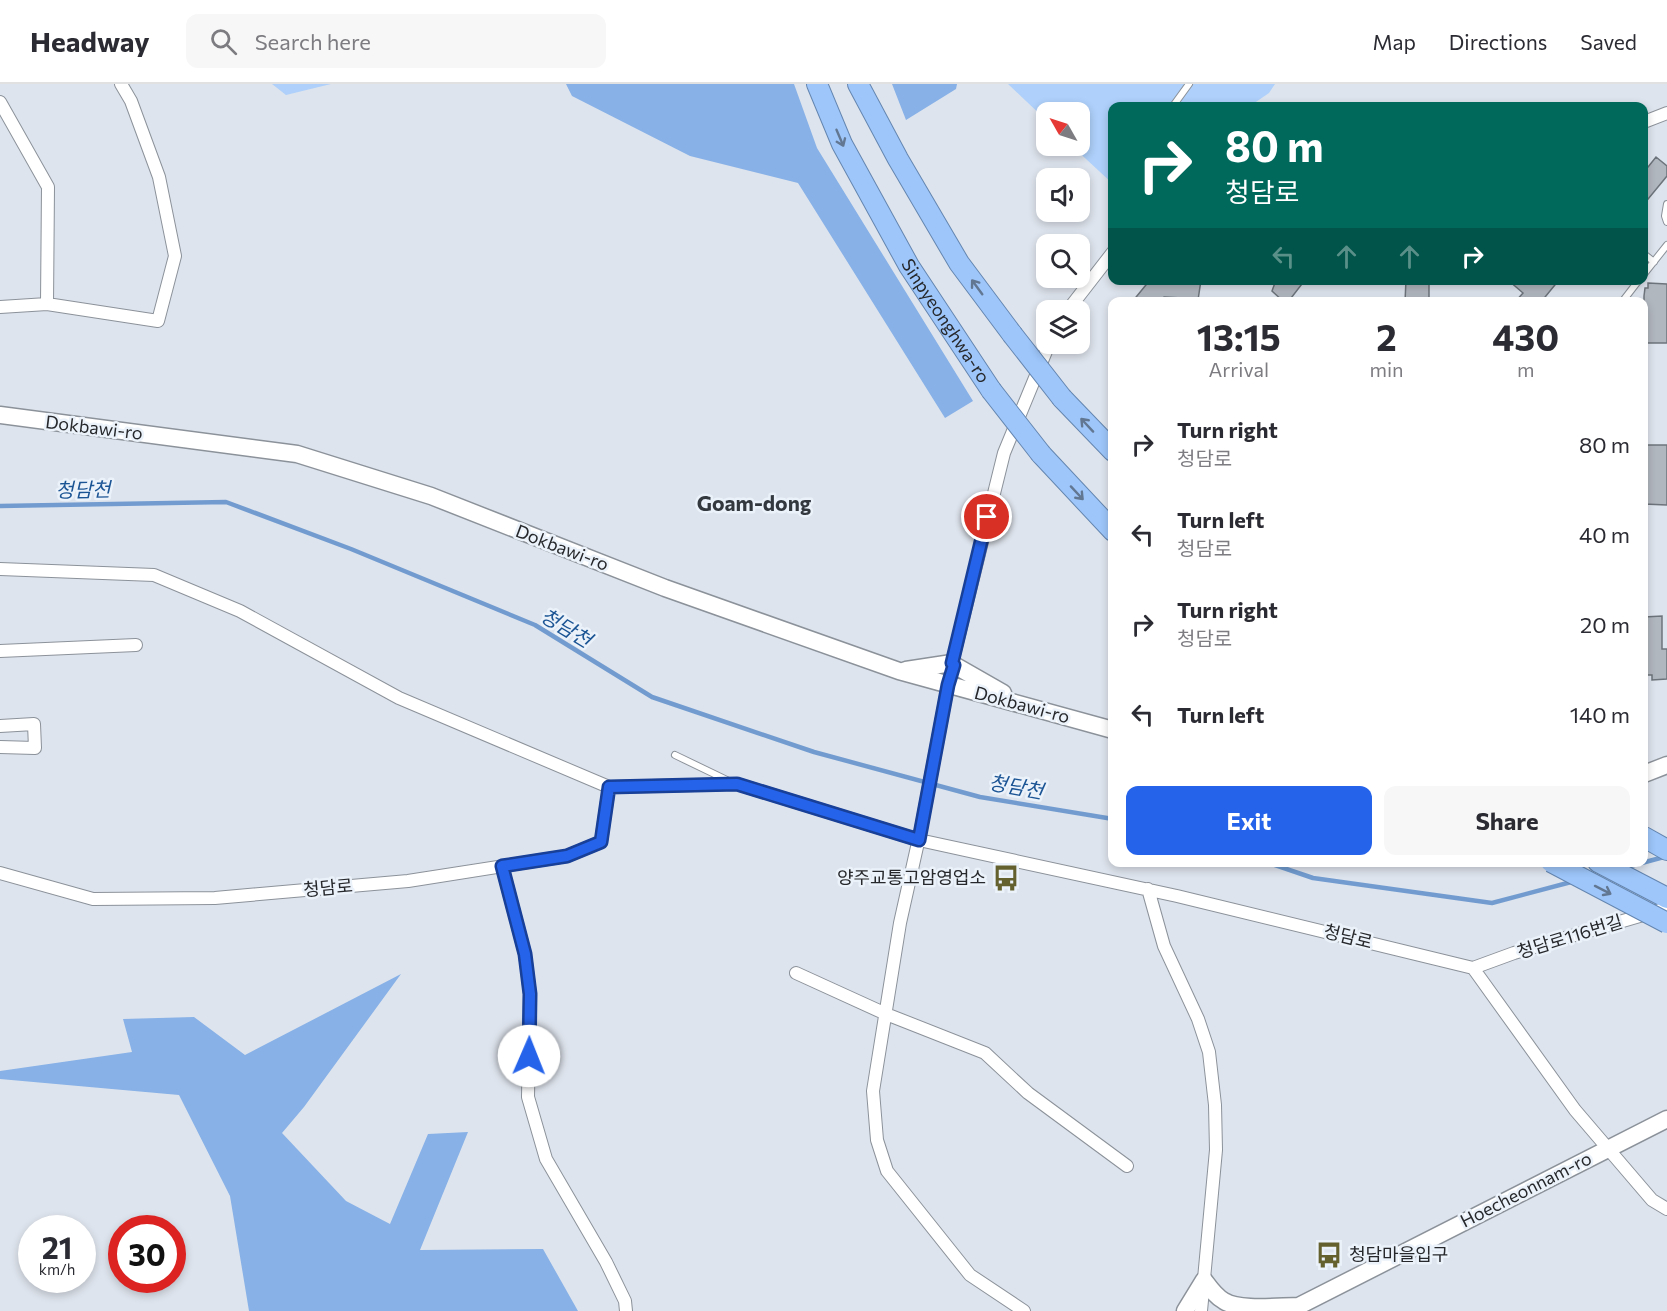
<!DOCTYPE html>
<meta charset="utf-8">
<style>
body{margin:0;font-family:Commissioner,"Noto Sans KR",sans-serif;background:#f7f7f7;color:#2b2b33;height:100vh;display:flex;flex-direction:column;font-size:22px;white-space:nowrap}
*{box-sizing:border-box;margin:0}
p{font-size:20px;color:#7c7c81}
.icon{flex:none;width:33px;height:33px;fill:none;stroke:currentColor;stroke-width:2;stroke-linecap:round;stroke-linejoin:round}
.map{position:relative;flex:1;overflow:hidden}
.sheet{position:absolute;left:1108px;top:213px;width:540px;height:570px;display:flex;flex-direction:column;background:#fff;border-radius:12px;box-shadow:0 3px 9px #0003}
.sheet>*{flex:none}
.hud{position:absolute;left:1108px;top:18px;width:540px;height:183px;border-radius:12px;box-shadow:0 3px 9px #0003;background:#00695c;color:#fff;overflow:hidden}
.needle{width:39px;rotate:309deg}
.tools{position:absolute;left:1036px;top:18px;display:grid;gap:12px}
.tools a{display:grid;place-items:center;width:54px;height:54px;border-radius:12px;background:#fff;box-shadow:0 3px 9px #0003;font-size:30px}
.speed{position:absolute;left:18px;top:1131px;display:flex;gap:12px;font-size:30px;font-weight:700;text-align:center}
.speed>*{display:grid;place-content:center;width:78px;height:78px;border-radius:50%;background:#fff;box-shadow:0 3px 9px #0003;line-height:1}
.speed small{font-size:15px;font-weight:400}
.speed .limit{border:9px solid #d22;background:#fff;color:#111}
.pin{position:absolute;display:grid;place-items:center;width:51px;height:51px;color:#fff;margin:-26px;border:3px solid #fff;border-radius:50%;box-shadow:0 2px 6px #0007}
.me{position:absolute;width:66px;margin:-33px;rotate:1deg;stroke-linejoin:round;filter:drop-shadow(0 0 4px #0008)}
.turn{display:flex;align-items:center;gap:21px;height:126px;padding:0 18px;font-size:27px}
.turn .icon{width:78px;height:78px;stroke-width:2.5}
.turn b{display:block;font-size:42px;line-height:51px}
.lanes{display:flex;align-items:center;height:57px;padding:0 18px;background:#0003;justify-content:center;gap:30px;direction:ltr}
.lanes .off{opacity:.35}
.eta{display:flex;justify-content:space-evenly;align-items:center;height:102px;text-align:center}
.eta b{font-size:36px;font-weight:700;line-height:42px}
.cta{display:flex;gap:12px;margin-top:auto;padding:12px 18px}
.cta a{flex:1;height:69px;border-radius:12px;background:#2563eb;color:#fff;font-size:24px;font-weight:700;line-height:69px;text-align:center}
.cta a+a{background:#f7f7f7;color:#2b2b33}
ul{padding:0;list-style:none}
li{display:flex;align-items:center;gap:18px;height:90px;padding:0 18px}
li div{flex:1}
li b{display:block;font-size:22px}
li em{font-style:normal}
header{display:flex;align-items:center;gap:36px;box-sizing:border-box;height:84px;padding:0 30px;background:#fff;border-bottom:2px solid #e1e1e2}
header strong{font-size:28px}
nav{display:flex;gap:33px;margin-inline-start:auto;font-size:21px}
.search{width:420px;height:54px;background:#f7f7f7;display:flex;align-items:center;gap:15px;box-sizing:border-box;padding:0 21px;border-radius:12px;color:#7c7c81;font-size:22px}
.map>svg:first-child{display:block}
</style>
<header>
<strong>Headway</strong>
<div class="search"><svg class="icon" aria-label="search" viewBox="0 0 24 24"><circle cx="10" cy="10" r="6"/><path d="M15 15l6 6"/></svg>Search here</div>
<nav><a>Map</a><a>Directions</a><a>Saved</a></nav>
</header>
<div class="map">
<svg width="1667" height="1227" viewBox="0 0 1667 1227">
<rect width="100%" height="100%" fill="#dee4ed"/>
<path fill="#aed0fa" d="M 272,0 L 331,0 L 286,11 Z
M 1008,0 L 1275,0 L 1269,9 L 1250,22 L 1113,22 L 1113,100 L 1072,62 L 1080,62 L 1080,28 L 1047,28 L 1047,37 Z"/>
<path fill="#87b1e7" d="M 566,0 L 794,0 L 817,64 L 973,317 L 945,334 L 798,99 L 690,72 L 572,12 Z
M 892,0 L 957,0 L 956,5 L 906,36 Z
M 401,890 L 304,1023 L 282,1049 L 346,1117 L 390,1140 L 428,1050 L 468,1048 L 420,1166 L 543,1165 L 578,1227 L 249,1227 L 230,1112 L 179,1011 L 0,995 L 0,987 L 132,968 L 123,935 L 194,933 L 245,971 Z"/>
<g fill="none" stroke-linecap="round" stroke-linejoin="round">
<path stroke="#729cd0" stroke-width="4.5" d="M 0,422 L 226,418 L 351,465 L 535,541 L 652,613 L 814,668 L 980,713 L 1113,735
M 1266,778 L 1313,794 L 1492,819 L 1575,797
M 1623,784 L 1664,773"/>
</g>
<path fill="#b1b7bf" stroke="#6e747b" stroke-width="1.5" d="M 1656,73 L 1667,82 L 1667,92 L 1644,120 L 1644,88 Z
M 1150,196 L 1201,196 L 1198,216 L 1195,218 L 1183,218 L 1182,214 L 1164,213 L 1161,218 L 1132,218 Z
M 1276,196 L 1305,196 L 1288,218 L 1284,218 L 1272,207 Z
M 1406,196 L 1429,196 L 1429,218 L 1405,218 Z
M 1508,196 L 1559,196 L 1541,218 L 1515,218 L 1523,209 Z
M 1648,199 L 1667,200 L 1667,259 L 1644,259 L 1644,212 L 1645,204 L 1648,204 Z
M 1646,361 L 1667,361 L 1667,421 L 1644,420 L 1644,365 Z
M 1662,532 L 1662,565 L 1667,565 L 1667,595 L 1652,596 L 1652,591 L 1644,591 L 1644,533 Z"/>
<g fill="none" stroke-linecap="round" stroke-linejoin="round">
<g stroke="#8c929a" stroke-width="8">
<path id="service" d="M 1173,22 L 1189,0
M 1667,120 L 1665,132 L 1667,138
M 1644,170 L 1654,178
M 1644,190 L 1667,161
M 1622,218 L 1639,196
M 675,671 L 731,698"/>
</g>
<g stroke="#8c929a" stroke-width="14">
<path id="minor" d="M 0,18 L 48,103 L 47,220
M 1644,38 L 1667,29
M 0,223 L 47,220 L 158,237 L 175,172 L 159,93 L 131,17 L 121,0
M 1068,226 L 1113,168
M 0,485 L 154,491 L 240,527 L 399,614 L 609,703 L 737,700 L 919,756 L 1177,812 L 1473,884 L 1575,1026 L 1652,1116 L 1667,1125
M 0,567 L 136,561
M 0,642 L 34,640 L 35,664 L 0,663
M 502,782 L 525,870 L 530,910 L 528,1013 L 546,1075 L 606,1178 L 625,1217 L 626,1227
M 0,789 L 93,815 L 215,814 L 408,797 L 567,772 L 601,758 L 609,703
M 1148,805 L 1164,862 L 1198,935 L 1209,968 L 1215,1021 L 1216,1066 L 1201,1227
M 1473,884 L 1514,869 L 1667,824
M 796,889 L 886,930 L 985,969 L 1028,1009 L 1127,1082
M 1024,1227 L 970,1191 L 887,1087 L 877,1056 L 873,1007 L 900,839 L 921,745 L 948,601 L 954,581 L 952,579 L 1004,369 L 1049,260"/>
</g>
<g stroke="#8c929a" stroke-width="19">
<path id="secondary" d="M 0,331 L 297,370 L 431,412 L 665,504 L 899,587 L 1113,646
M 954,581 L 1003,609
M 906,586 L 952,579
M 1644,690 L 1667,681
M 1185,1227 L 1204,1196 C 1210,1204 1215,1212 1224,1217 C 1239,1227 1280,1222 1299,1222
M 1289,1227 L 1667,1035"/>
</g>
<g stroke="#6486b0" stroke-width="22">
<g id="trunk">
<path id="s1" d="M 817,0 L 842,60 L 909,182 L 991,306"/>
<path d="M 858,0 L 898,75 L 959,179 L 1012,250"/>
<path d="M 1062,314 L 1113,367"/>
<path d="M 1041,370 L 1113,447"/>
<path d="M 1644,753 L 1667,766"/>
<path d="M 1598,778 L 1667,814"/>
</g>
</g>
<use href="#service" stroke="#fff" stroke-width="6"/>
<use href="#minor" stroke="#fff" stroke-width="12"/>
<use href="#secondary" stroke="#fff" stroke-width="16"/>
<use href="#trunk" stroke="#9ec6fa" stroke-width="20"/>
<g stroke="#6486b0" stroke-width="22" stroke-linecap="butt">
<path id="trunk-bridge" d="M 1012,250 L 1062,314
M 991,306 L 1041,370
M 1551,778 L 1667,839"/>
</g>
<use href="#trunk-bridge" stroke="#9ec6fa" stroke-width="20"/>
</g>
<defs><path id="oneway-shaft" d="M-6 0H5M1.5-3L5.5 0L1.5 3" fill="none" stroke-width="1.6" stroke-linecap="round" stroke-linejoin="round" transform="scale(1.5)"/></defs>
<g stroke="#627792">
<use href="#oneway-shaft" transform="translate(840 54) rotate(67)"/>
<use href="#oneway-shaft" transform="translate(977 203) rotate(-126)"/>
<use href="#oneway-shaft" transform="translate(1087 341) rotate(-133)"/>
<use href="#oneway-shaft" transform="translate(1077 409) rotate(47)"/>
<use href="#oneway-shaft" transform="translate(1603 806) rotate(27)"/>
</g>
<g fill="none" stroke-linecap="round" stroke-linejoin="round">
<g stroke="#184099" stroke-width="15">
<path id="route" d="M 529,972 L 530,910 L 525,870 L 502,782 L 567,772 L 601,758 L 609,703 L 737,700 L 919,756 L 948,601 L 954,581 L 952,579 L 987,433"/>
</g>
<use href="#route" stroke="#2563eb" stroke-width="10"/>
</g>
<defs>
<g id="bus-bare" transform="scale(2.07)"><path d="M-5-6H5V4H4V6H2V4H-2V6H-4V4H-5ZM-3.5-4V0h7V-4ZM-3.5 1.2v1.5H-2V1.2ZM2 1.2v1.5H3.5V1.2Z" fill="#65612e" stroke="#ebf2fa" stroke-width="2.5" paint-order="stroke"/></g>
</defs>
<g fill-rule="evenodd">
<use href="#bus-bare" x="1006" y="794"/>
<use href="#bus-bare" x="1329" y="1171"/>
</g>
<g text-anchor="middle" stroke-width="5" stroke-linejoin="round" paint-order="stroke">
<g font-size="18" fill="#26282b" stroke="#ebf2fa">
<text dy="6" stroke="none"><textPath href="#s1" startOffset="270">Sinpyeonghwa-ro</textPath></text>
<text transform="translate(94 344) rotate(7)" y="6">Dokbawi-ro</text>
<text transform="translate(562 464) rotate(21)" y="6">Dokbawi-ro</text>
<text transform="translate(1022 621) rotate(15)" y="6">Dokbawi-ro</text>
<text transform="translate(328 804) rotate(-5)" y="6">청담로</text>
<text transform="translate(1348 853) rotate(14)" y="6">청담로</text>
<text transform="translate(1570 853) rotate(-17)" y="6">청담로116번길</text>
<text transform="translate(1526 1106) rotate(-27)" y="6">Hoecheonnam-ro</text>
</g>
<g font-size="18" fill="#26282b" stroke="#ebf2fa" text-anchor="end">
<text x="986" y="800">양주교통고암영업소</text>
<text x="1349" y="1177" text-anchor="start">청담마을입구</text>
</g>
<g font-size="20" font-style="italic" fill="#1b5494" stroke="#ebf2fa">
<text transform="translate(83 406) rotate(-1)" y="7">청담천</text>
<text transform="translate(566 544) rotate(31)" y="7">청담천</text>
<text transform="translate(1016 703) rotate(10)" y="7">청담천</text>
</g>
<g font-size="21" font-weight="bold" fill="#33383f" stroke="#ebf2fa">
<text x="754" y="427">Goam-dong</text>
</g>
</g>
</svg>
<div class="tools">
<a><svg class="needle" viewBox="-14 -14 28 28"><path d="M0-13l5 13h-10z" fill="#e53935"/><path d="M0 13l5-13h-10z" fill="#7c7c81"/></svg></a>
<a><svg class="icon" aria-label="sound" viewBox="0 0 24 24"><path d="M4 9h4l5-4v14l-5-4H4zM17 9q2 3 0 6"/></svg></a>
<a><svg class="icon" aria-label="search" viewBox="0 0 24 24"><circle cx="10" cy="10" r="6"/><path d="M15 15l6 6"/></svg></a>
<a><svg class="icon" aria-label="layers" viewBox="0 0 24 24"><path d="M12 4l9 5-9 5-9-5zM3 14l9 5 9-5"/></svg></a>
</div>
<div class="speed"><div>21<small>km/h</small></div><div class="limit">30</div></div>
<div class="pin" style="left:987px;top:433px;background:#d93025"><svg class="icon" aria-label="arrive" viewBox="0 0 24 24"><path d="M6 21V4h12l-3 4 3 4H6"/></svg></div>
<svg class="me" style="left:529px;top:972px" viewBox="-20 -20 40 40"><circle r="19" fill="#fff"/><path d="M0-13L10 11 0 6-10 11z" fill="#2563eb"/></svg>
<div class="hud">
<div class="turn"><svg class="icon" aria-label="right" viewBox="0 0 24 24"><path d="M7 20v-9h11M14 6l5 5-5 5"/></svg><div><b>80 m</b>청담로</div></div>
<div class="lanes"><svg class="icon off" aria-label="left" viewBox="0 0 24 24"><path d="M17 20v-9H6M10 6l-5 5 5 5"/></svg><svg class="icon off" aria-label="ahead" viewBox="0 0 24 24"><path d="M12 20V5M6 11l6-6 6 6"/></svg><svg class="icon off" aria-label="ahead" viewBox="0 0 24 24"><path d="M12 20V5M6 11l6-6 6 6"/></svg><svg class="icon" aria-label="right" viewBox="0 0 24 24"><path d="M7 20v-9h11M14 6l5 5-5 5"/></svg></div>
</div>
<section class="sheet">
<div class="eta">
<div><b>13:15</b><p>Arrival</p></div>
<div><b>2</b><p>min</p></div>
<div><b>430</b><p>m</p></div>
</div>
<ul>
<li><svg class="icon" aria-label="right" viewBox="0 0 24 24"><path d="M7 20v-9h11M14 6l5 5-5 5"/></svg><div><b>Turn right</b><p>청담로</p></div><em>80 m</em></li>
<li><svg class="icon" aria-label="left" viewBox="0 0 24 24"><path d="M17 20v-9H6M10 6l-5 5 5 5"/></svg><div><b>Turn left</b><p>청담로</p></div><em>40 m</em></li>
<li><svg class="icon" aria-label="right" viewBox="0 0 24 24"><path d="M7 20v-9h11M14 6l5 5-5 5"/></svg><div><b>Turn right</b><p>청담로</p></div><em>20 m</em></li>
<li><svg class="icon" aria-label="left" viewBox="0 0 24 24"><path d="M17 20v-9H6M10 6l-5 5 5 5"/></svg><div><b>Turn left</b></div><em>140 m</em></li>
</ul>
<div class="cta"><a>Exit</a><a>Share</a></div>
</section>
</div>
